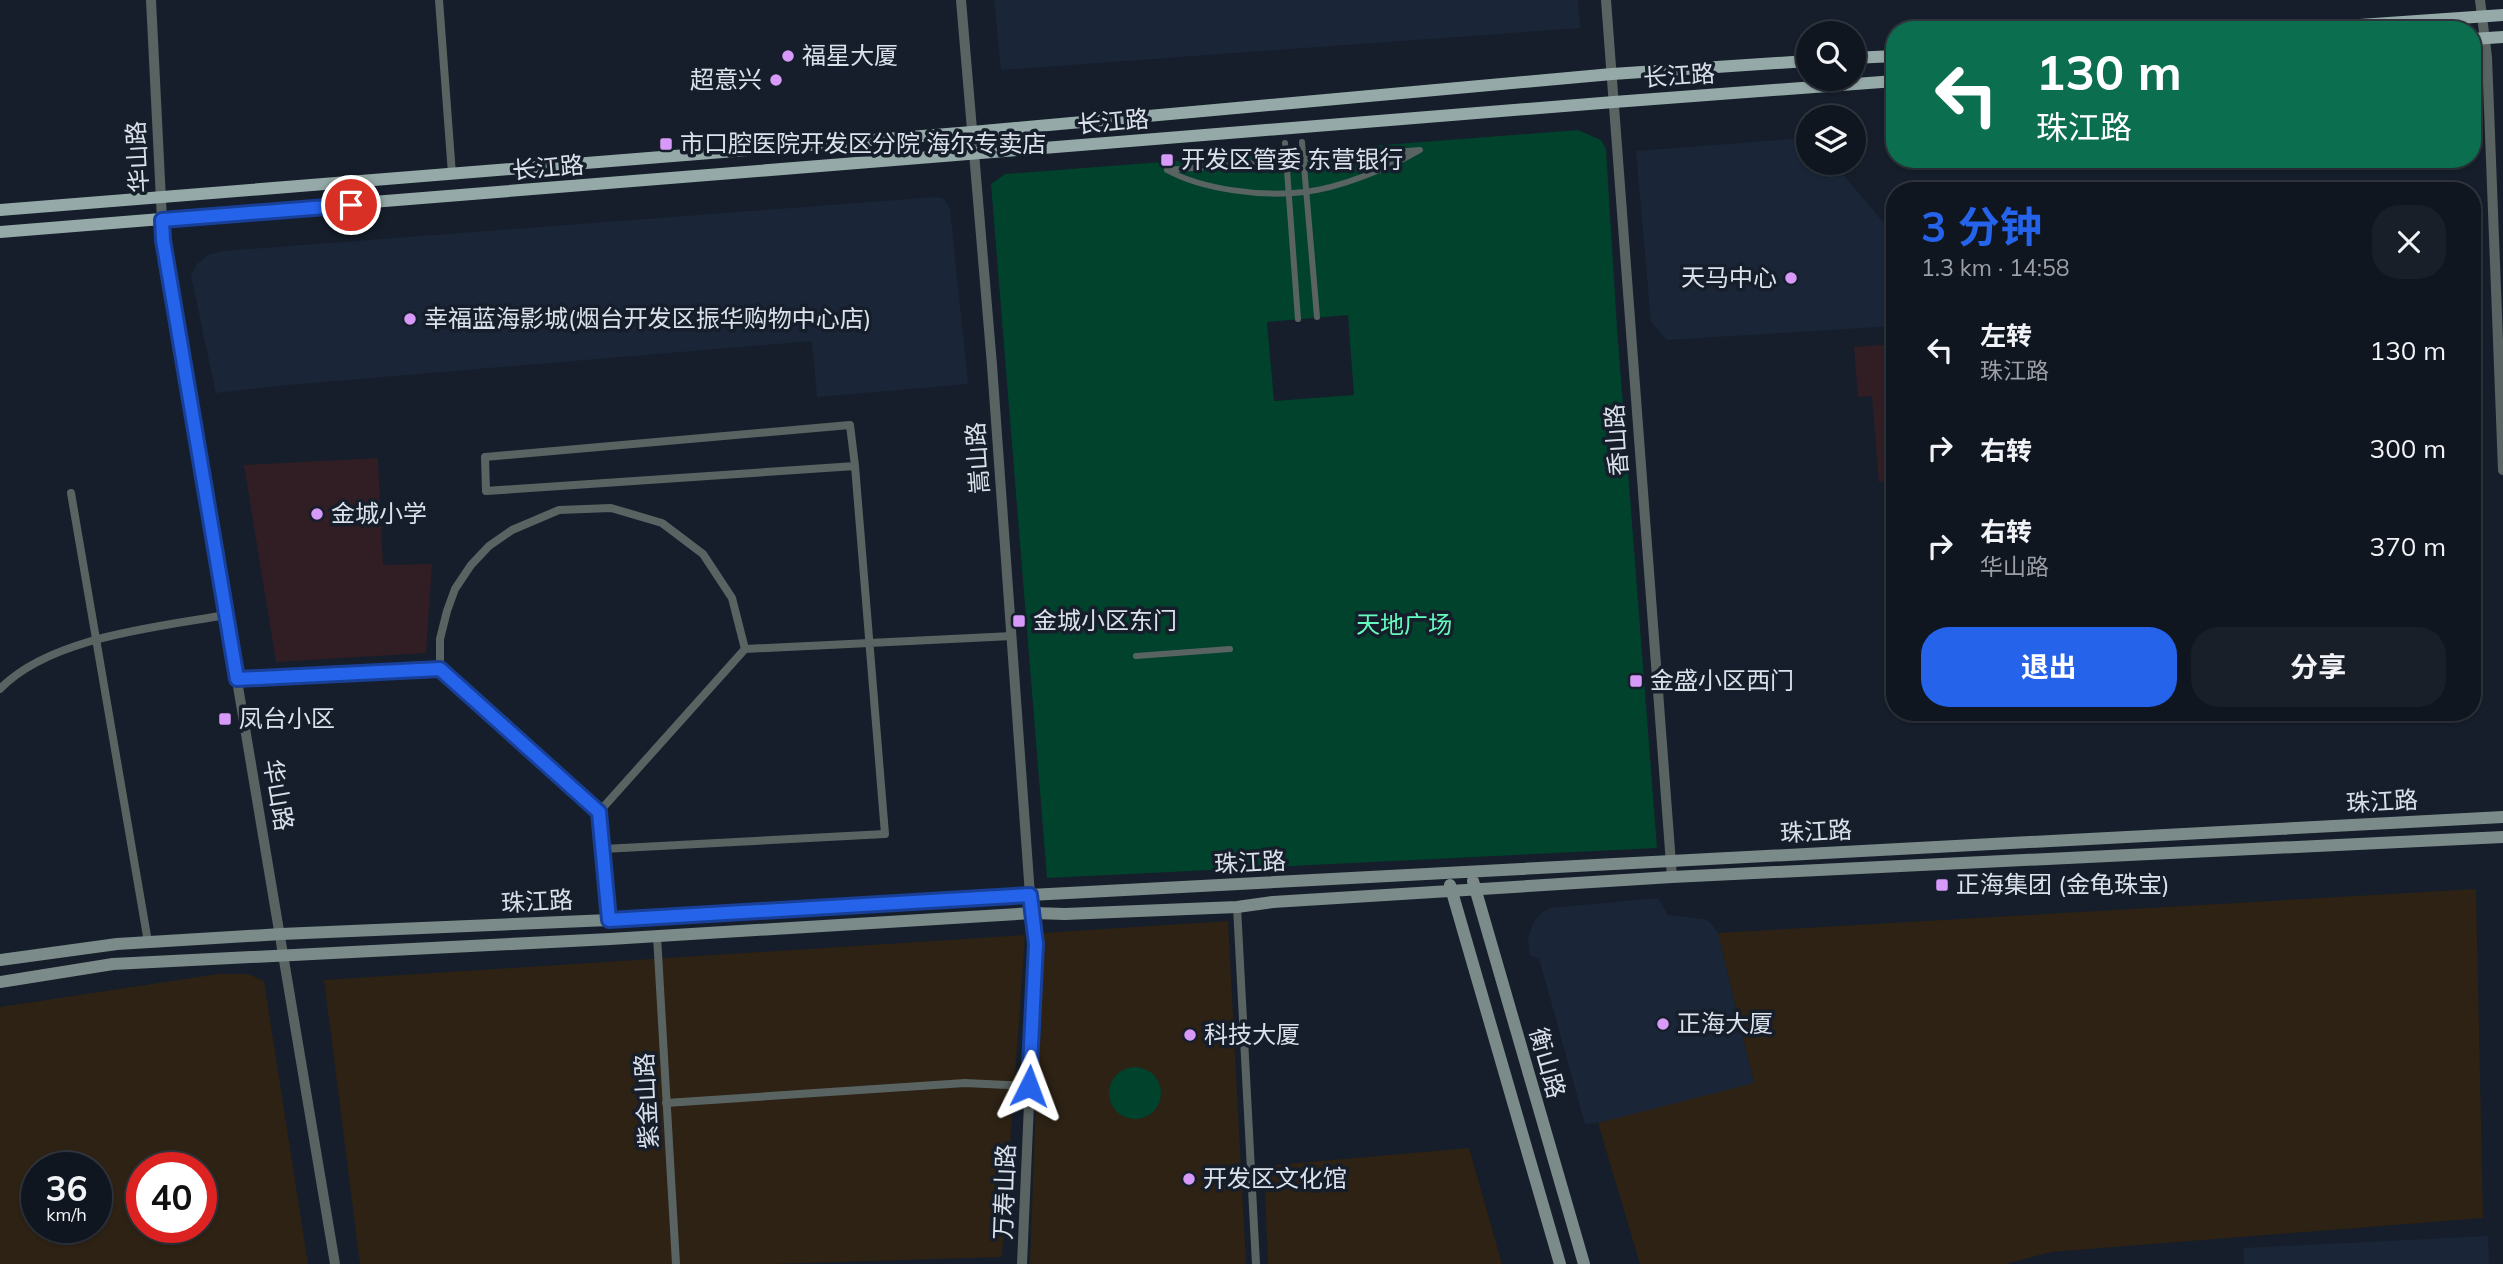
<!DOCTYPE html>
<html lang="zh">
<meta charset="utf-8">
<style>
body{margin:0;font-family:Mulish,"Noto Sans SC",sans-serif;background:#191f29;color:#f1f3f6;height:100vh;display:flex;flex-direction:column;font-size:26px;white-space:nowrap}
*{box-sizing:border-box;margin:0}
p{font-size:23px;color:#9c9fa5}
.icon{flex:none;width:38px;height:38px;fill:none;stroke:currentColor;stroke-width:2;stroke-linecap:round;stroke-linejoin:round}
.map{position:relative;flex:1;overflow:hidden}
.details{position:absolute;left:1886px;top:182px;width:595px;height:539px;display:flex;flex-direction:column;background:#101620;border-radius:28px;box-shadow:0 2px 5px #0004,0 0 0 2px #30353e}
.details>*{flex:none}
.banner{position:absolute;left:1886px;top:21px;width:595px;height:147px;border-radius:28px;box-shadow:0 2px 5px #0004,0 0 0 2px #30353e;background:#0b6e4f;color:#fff;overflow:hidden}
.buttons{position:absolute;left:1796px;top:21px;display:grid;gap:14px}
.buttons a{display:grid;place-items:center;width:70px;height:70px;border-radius:50%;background:#101620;box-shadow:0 2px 5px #0004,0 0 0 2px #30353e;font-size:35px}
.speed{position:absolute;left:21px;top:1152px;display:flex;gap:14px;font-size:35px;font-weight:700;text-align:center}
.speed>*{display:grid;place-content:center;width:91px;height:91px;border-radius:50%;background:#101620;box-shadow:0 2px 5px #0004,0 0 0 2px #30353e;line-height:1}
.speed small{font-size:18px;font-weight:400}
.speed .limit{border:10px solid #d22;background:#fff;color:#111}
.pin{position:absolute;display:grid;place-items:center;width:60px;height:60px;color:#fff;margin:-30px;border:4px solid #fff;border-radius:50%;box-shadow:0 2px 7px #0007}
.me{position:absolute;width:77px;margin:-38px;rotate:3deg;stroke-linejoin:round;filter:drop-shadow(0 0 5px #0008)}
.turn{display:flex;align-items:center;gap:24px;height:147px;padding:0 35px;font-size:32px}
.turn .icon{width:91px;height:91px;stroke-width:2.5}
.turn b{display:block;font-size:49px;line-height:60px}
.round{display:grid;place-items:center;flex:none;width:74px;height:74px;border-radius:28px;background:#191f29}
.head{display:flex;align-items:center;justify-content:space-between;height:119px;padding:0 35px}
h1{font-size:42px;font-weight:700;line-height:52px;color:#2563eb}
.button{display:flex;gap:14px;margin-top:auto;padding:14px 35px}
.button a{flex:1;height:80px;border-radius:28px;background:#2563eb;color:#fff;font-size:28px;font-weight:700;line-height:80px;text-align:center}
.button a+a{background:#191f29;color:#f1f3f6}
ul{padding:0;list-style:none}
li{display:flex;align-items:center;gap:21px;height:98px;padding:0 35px}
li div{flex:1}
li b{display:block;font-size:26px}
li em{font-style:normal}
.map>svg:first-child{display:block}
</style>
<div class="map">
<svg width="2503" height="1264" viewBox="0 0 2503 1264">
<rect width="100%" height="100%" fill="#151e2a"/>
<path fill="#1a2638" d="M 994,0 L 1578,0 L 1580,28 L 1001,70 Z
M 1808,138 L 1808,163 L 1833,163 L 1895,236 L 1895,326 L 1667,340 L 1651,322 L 1636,151 Z
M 936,197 L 944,199 L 950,209 L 968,384 L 817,397 L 812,341 L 275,386 L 216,393 L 191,276 L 196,265 L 208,255 L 223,251 Z
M 1658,898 L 1668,915 L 1704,919 L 1710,922 L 1718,933 L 1754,1084 L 1598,1123 L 1585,1124 L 1539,958 L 1530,956 L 1528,939 L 1533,923 L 1541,913 L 1550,908 Z
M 2488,1236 L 2489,1264 L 2244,1264 L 2243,1248 Z"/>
<path fill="#2d2214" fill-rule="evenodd" d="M 2476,889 L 2483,1218 L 2051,1252 L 2006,1264 L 1640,1264 L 1598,1123 L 1754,1083 L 1718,933 Z
M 1228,921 L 1246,1264 L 1030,1264 L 1042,933 Z
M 1025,935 L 1002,1257 L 770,1264 L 360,1264 L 324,980 Z
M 218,974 L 248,974 L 264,981 L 308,1264 L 0,1264 L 0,1007 ZM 96,1167 L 96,1227 L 37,1227 L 37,1167 ZM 201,1167 L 201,1227 L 142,1227 L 142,1167 Z
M 1469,1148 L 1502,1264 L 1268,1264 L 1264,1166 Z"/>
<path fill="#311e24" d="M 1895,344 L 1895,481 L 1879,482 L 1872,396 L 1858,397 L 1854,347 Z
M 378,458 L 383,565 L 432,564 L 426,653 L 276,662 L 244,465 Z"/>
<path fill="#01422d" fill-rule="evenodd" d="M 1578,130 L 1601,140 L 1606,149 L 1617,328 L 1657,848 L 1047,878 L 991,184 L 1005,174 ZM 1348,315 L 1354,395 L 1274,401 L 1267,322 Z
M1109 1093a26 26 0 1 1 52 0a26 26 0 1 1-52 0Z"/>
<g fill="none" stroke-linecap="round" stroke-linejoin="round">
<path stroke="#596362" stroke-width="6" d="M 1302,142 L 1317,317
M 1285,143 L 1298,319
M 1420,150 C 1389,168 1340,188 1304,192 C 1263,197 1203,190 1167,170 Z
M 1136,656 L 1230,649"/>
<path stroke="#596362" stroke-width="8" d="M 439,0 L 452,174
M 71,493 L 148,942
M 745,649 L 1012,636
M 237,679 L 440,669
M 0,689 C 50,637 158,627 226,615
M 599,812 L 440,669 L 440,639 L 447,611 L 455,589 L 471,565 L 489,546 L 512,530 L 559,510 L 611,508 L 662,523 L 703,554 L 732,598 L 745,649 L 599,812 L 609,920
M 603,849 L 885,834 L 855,466 L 486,491 L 485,457 L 850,425 L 855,466
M 1237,907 L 1256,1264
M 657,936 L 676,1264
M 666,1103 L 965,1083 L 1029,1086"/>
<path stroke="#596362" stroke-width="10" d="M 151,0 L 163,240 L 335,1264
M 961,0 L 992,365 L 1030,895 L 1036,944 L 1022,1264
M 1606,0 L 1672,877
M 2480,0 L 2487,57 L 2503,470"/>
<path stroke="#7b8b89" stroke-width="12" d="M 1473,881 L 1584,1264
M 1450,885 L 1560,1264
M 0,960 L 117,944 L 281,934 L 609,920 L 1030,895 L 2503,817
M 0,982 L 113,964 L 610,939 L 1033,913 L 1065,914 L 1237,907 L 1273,902 L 1672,877 L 2503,837"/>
<path stroke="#95aaa8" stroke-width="12" d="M 2288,30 L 2503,15
M 2473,39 L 2503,37
M 1853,58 L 1895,56
M 0,210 L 972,132 L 1612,74 L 1808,61
M 0,232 L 1614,102 L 1895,81"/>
</g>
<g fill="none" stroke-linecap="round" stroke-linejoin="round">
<g stroke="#184099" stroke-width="18">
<path id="route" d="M 351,205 L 162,220 L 163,240 L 237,679 L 440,669 L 599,812 L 609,920 L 1030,895 L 1036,944 L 1029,1086"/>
</g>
<use href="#route" stroke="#2563eb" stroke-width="12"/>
</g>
<g fill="#d89af8" stroke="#151e2a" stroke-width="2.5">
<circle cx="788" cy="56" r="7"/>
<circle cx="776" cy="80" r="7"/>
<rect x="659" y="137" width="14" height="14" rx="3.5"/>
<rect x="1160" y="153" width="14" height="14" rx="3.5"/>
<circle cx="1791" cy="278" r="7"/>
<circle cx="410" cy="319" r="7"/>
<circle cx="317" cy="514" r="7"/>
<rect x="1012" y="614" width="14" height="14" rx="3.5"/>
<rect x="1629" y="674" width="14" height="14" rx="3.5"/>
<rect x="218" y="712" width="14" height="14" rx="3.5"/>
<rect x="1935" y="878" width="14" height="14" rx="3.5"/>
<circle cx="1663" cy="1024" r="7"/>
<circle cx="1190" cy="1035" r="7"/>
<circle cx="1189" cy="1179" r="7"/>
</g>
<g text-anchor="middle" stroke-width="7" stroke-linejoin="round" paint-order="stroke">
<g font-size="24" fill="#dbe1ea" stroke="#151e2a" text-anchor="start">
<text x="802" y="64">福星大厦</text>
<text x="762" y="88" text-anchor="end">超意兴</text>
<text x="680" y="152">市口腔医院开发区分院 海尔专卖店</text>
<text x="1181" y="168">开发区管委 东营银行</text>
<text x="1777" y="286" text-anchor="end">天马中心</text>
<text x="424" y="327">幸福蓝海影城(烟台开发区振华购物中心店)</text>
<text x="331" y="522">金城小学</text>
<text x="1033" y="629">金城小区东门</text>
<text x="1650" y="689">金盛小区西门</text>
<text x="239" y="727">凤台小区</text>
<text x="1956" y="893">正海集团 (金龟珠宝)</text>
<text x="1677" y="1032">正海大厦</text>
<text x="1204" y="1043">科技大厦</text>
<text x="1203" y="1187">开发区文化馆</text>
</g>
<g font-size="24" fill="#dbe1ea" stroke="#151e2a">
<text transform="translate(1679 76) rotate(-4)" y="8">长江路</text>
<text transform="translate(1113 122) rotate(-5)" y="8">长江路</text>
<text transform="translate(138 157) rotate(-93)" y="8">华山路</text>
<text transform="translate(548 168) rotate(-5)" y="8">长江路</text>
<text transform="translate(1617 440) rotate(-94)" y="8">香山路</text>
<text transform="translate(978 458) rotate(-94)" y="8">嵩山路</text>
<text transform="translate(278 795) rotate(80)" y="8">华山路</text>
<text transform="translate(2382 802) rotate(-3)" y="8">珠江路</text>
<text transform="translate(1816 832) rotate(-3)" y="8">珠江路</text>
<text transform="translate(1250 863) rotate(-3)" y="8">珠江路</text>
<text transform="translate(537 902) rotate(-3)" y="8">珠江路</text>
<text transform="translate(1547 1063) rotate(74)" y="8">衡山路</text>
<text transform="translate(647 1101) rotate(-93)" y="8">紫金山路</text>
<text transform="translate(1005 1192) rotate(-88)" y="8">万寿山路</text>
</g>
<g font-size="24" fill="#65fabe" stroke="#151e2a">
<text x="1404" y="633">天地广场</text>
</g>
</g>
</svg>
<div class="buttons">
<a><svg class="icon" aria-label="search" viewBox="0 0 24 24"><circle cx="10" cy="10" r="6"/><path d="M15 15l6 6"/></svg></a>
<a><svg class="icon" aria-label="layers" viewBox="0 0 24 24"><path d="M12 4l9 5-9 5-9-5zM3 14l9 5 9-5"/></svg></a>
</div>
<div class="speed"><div>36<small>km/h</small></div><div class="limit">40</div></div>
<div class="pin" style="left:351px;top:205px;background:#d93025"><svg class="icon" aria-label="arrive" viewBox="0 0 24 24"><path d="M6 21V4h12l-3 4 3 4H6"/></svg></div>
<svg class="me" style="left:1029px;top:1086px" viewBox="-20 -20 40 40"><path d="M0-17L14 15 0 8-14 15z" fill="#2563eb" stroke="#fff" stroke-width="4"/></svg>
<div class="banner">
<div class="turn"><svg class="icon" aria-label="left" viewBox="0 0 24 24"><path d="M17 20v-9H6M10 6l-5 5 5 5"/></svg><div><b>130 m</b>珠江路</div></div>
</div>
<section class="details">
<div class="head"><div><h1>3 分钟</h1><p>1.3 km · 14:58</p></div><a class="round"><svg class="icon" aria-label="close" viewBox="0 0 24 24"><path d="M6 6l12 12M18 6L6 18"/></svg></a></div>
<ul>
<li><svg class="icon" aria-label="left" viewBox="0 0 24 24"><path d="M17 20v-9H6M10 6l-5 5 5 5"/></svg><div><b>左转</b><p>珠江路</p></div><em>130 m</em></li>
<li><svg class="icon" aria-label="right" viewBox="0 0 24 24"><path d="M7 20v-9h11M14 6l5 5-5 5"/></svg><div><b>右转</b></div><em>300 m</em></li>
<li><svg class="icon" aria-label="right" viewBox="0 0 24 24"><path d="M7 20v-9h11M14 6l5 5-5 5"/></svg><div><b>右转</b><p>华山路</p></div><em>370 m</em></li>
</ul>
<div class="button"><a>退出</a><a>分享</a></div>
</section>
</div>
